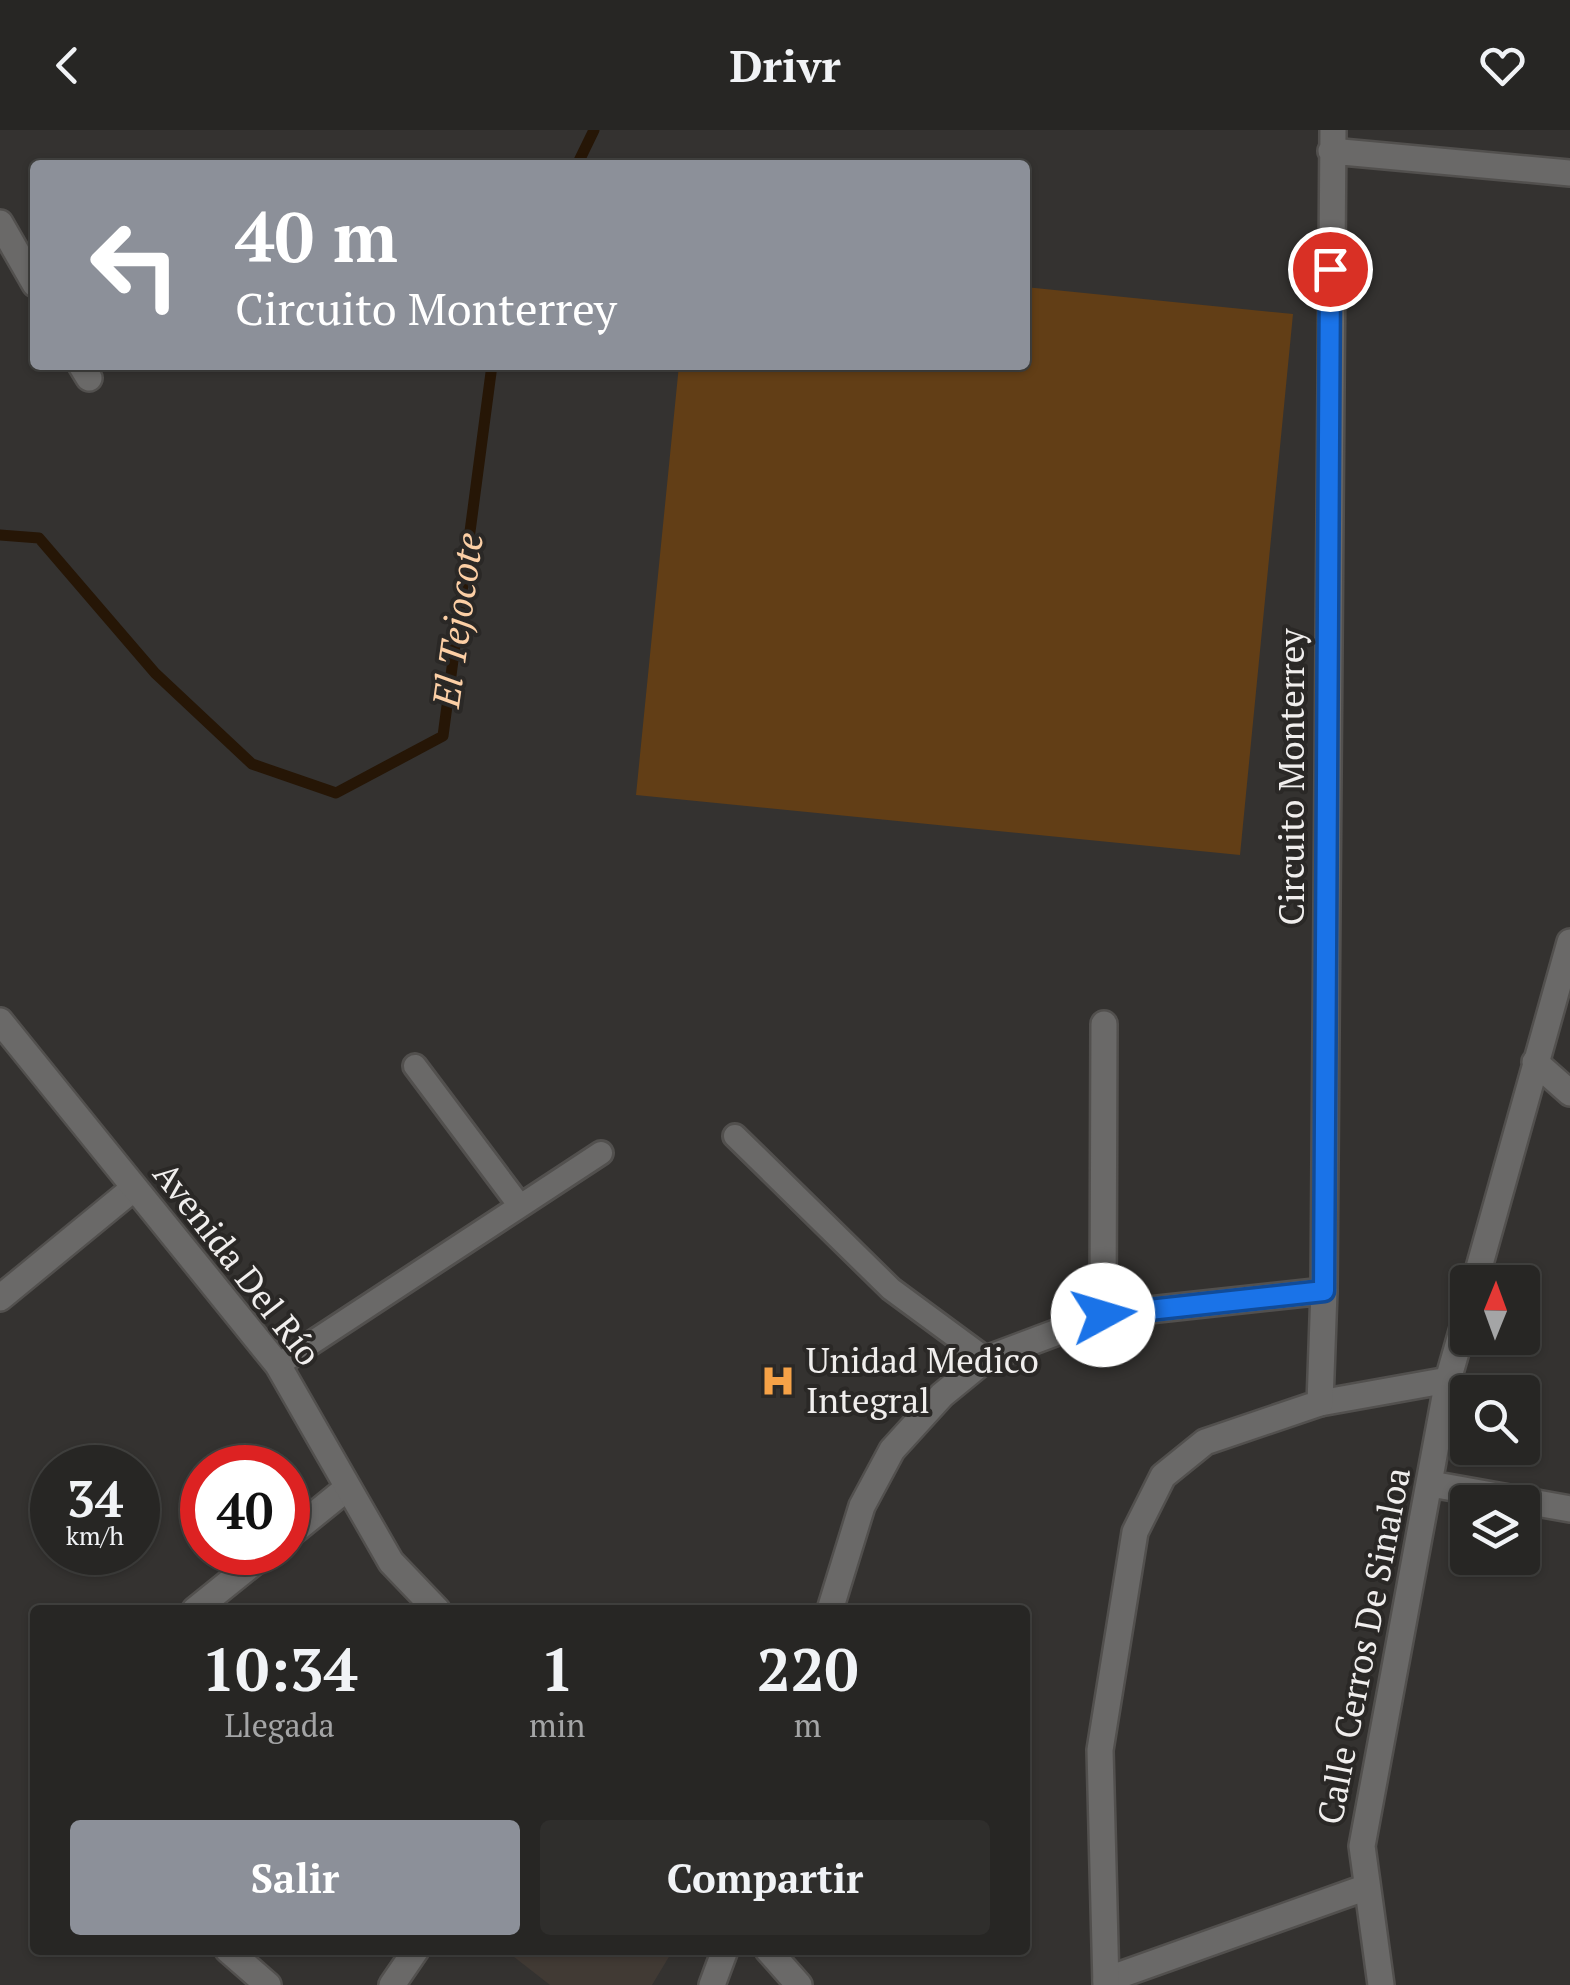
<!DOCTYPE html>
<html lang="es">
<meta charset="utf-8">
<style>
body{margin:0;font-family:"PT Serif",serif;background:#2f2e2c;color:#f1f3f6;height:100vh;display:flex;flex-direction:column;font-size:38px;white-space:nowrap}
*{box-sizing:border-box;margin:0}
p{font-size:32px;color:#a4a5a6}
.icon{flex:none;width:55px;height:55px;fill:none;stroke:currentColor;stroke-width:2;stroke-linecap:round;stroke-linejoin:round}
.map{position:relative;flex:1;overflow:hidden}
.details{position:absolute;left:30px;top:1475px;width:1000px;height:350px;display:flex;flex-direction:column;background:#272624;border-radius:10px;box-shadow:0 2px 8px #0004,0 0 0 2px #434341}
.details>*{flex:none}
.top-card{position:absolute;left:30px;top:30px;width:1000px;height:210px;border-radius:10px;box-shadow:0 2px 8px #0004,0 0 0 2px #434341;background:#8c9099;color:#fff;overflow:hidden}
.needle{width:65px;rotate:1deg}
.fabs{position:absolute;left:1450px;top:1135px;display:grid;gap:20px}
.fabs a{display:grid;place-items:center;width:90px;height:90px;border-radius:10px;background:#272624;box-shadow:0 2px 8px #0004,0 0 0 2px #434341;font-size:50px}
.speed{position:absolute;left:30px;top:1315px;display:flex;gap:20px;font-size:50px;font-weight:700;text-align:center}
.speed>*{display:grid;place-content:center;width:130px;height:130px;border-radius:50%;background:#272624;box-shadow:0 2px 8px #0004,0 0 0 2px #434341;line-height:1}
.speed small{font-size:25px;font-weight:400}
.speed .limit{border:15px solid #d22;background:#fff;color:#111}
.pin{position:absolute;display:grid;place-items:center;width:85px;height:85px;color:#fff;margin:-42px;border:5px solid #fff;border-radius:50%;box-shadow:0 2px 10px #0007}
.me{position:absolute;width:110px;margin:-55px;rotate:84deg;stroke-linejoin:round;filter:drop-shadow(0 0 8px #0008)}
.turn{display:flex;align-items:center;gap:35px;height:210px;padding:0 40px;font-size:45px}
.turn .icon{width:130px;height:130px;stroke-width:2.5}
.turn b{display:block;font-size:70px;line-height:85px}
.eta{display:flex;justify-content:space-evenly;align-items:center;height:170px;text-align:center}
.eta b{font-size:60px;font-weight:600;line-height:70px}
.action{display:flex;gap:20px;margin-top:auto;padding:20px 40px}
.action a{flex:1;height:115px;border-radius:10px;background:#8c9099;color:#fff;font-size:40px;font-weight:600;line-height:115px;text-align:center}
.action a+a{background:#2f2e2c;color:#f1f3f6}
header{display:flex;justify-content:space-between;align-items:center;height:130px;padding:0 40px;background:#272624;font-size:45px;font-weight:600}
.map>svg:first-child{display:block}
</style>
<header><svg class="icon" aria-label="back" viewBox="0 0 24 24"><path d="M15 5l-7 7 7 7"/></svg>Drivr<svg class="icon" aria-label="heart" viewBox="0 0 24 24"><path d="M12 20l-8-8c-3-5 5-10 8-4 3-6 11-1 8 4z"/></svg></header>
<div class="map">
<svg width="1570" height="1855" viewBox="0 0 1570 1855">
<rect width="100%" height="100%" fill="#343230"/>
<path fill="#413a34" d="M 505,1820 L 663,1820 L 670,1825 L 652,1855 L 550,1855 Z"/>
<path fill="#623e16" d="M 1025,157 L 1293,184 L 1240,725 L 636,665 L 679,235 L 1025,235 Z"/>
<g fill="none" stroke-linecap="round" stroke-linejoin="round">
<path stroke="#261606" stroke-width="11" d="M 577,35 L 594,0
M 0,405 L 39,408 L 155,543 L 252,634 L 336,663 L 443,606 L 492,235"/>
<g stroke="#52504e" stroke-width="28">
<path id="service" d="M 415,936 L 520,1076
M 735,1006 L 891,1159 L 986,1229
M 278,1235 L 601,1023"/>
</g>
<g stroke="#52504e" stroke-width="30">
<path id="minor" d="M 1331,21 L 1570,43
M 0,93 L 35,154
M 81,235 L 89,248
M 1535,932 L 1570,963
M 1475,1152 L 1570,812
M 1324,1161 L 1333,0
M 0,1168 L 134,1058
M 1103,1185 L 1104,894
M 1320,1273 L 1448,1250
M 1431,1354 L 1570,1379
M 288,1406 L 346,1359
M 195,1480 L 267,1422
M 228,1820 L 268,1855
M 768,1820 L 799,1855
M 1106,1850 L 1367,1757
M 392,1855 L 416,1820
M 1381,1855 L 1362,1716 L 1448,1250 L 1468,1180"/>
</g>
<g stroke="#52504e" stroke-width="30">
<path id="tertiary" d="M 0,891 L 278,1235 L 391,1432 L 437,1480
M 830,1480 L 862,1376 L 892,1320 L 942,1265 L 986,1229 L 1103,1185 L 1324,1161 L 1320,1273 L 1205,1312 L 1163,1346 L 1135,1402 L 1100,1620 L 1106,1855
M 712,1855 L 725,1820"/>
</g>
<use href="#service" stroke="#6a6968" stroke-width="22"/>
<use href="#minor" stroke="#6a6968" stroke-width="25"/>
<use href="#tertiary" stroke="#6a6968" stroke-width="25"/>
</g>
<g fill="none" stroke-linecap="round" stroke-linejoin="round">
<g stroke="#114b97" stroke-width="25">
<path id="route" d="M 1103,1185 L 1324,1161 L 1330,139"/>
</g>
<use href="#route" stroke="#1a73e8" stroke-width="18"/>
</g>
<defs>
<g id="hospital-bare" transform="scale(2.7)"><path d="M-5-5h3v3.5h4V-5h3V5h-3V1.5h-4V5h-3Z" fill="#f6a247" stroke="#2a2826" stroke-width="2.5" paint-order="stroke"/></g>
</defs>
<g fill-rule="evenodd">
<use href="#hospital-bare" x="778" y="1251"/>
</g>
<g text-anchor="middle" stroke-width="8" stroke-linejoin="round" paint-order="stroke">
<g font-size="35" fill="#f0eeed" stroke="#2a2826">
<text transform="translate(1292 647) rotate(-90)" y="12">Circuito Monterrey</text>
<text transform="translate(237 1134) rotate(52)" y="12">Avenida Del Río</text>
<text transform="translate(1364 1516) rotate(-79)" y="12">Calle Cerros De Sinaloa</text>
</g>
<g font-size="35" fill="#f0eeed" stroke="#2a2826" text-anchor="start">
<text x="806" y="1243">Unidad Medico<tspan x="806" dy="40">Integral</tspan></text>
</g>
<g font-size="38" font-style="italic" fill="#fccfa5" stroke="#2a2826">
<text transform="translate(458 490) rotate(-82)" y="13">El Tejocote</text>
</g>
</g>
</svg>
<div class="fabs">
<a><svg class="needle" viewBox="-14 -14 28 28"><path d="M0-13l5 13h-10z" fill="#e53935"/><path d="M0 13l5-13h-10z" fill="#a4a5a6"/></svg></a>
<a><svg class="icon" aria-label="search" viewBox="0 0 24 24"><circle cx="10" cy="10" r="6"/><path d="M15 15l6 6"/></svg></a>
<a><svg class="icon" aria-label="layers" viewBox="0 0 24 24"><path d="M12 4l9 5-9 5-9-5zM3 14l9 5 9-5"/></svg></a>
</div>
<div class="speed"><div>34<small>km/h</small></div><div class="limit">40</div></div>
<div class="pin" style="left:1330px;top:139px;background:#d93025"><svg class="icon" aria-label="arrive" viewBox="0 0 24 24"><path d="M6 21V4h12l-3 4 3 4H6"/></svg></div>
<svg class="me" style="left:1103px;top:1185px" viewBox="-20 -20 40 40"><circle r="19" fill="#fff"/><path d="M0-13L10 11 0 6-10 11z" fill="#1a73e8"/></svg>
<div class="top-card">
<div class="turn"><svg class="icon" aria-label="left" viewBox="0 0 24 24"><path d="M17 20v-9H6M10 6l-5 5 5 5"/></svg><div><b>40 m</b>Circuito Monterrey</div></div>
</div>
<section class="details">
<div class="eta">
<div><b>10:34</b><p>Llegada</p></div>
<div><b>1</b><p>min</p></div>
<div><b>220</b><p>m</p></div>
</div>
<div class="action"><a>Salir</a><a>Compartir</a></div>
</section>
</div>
